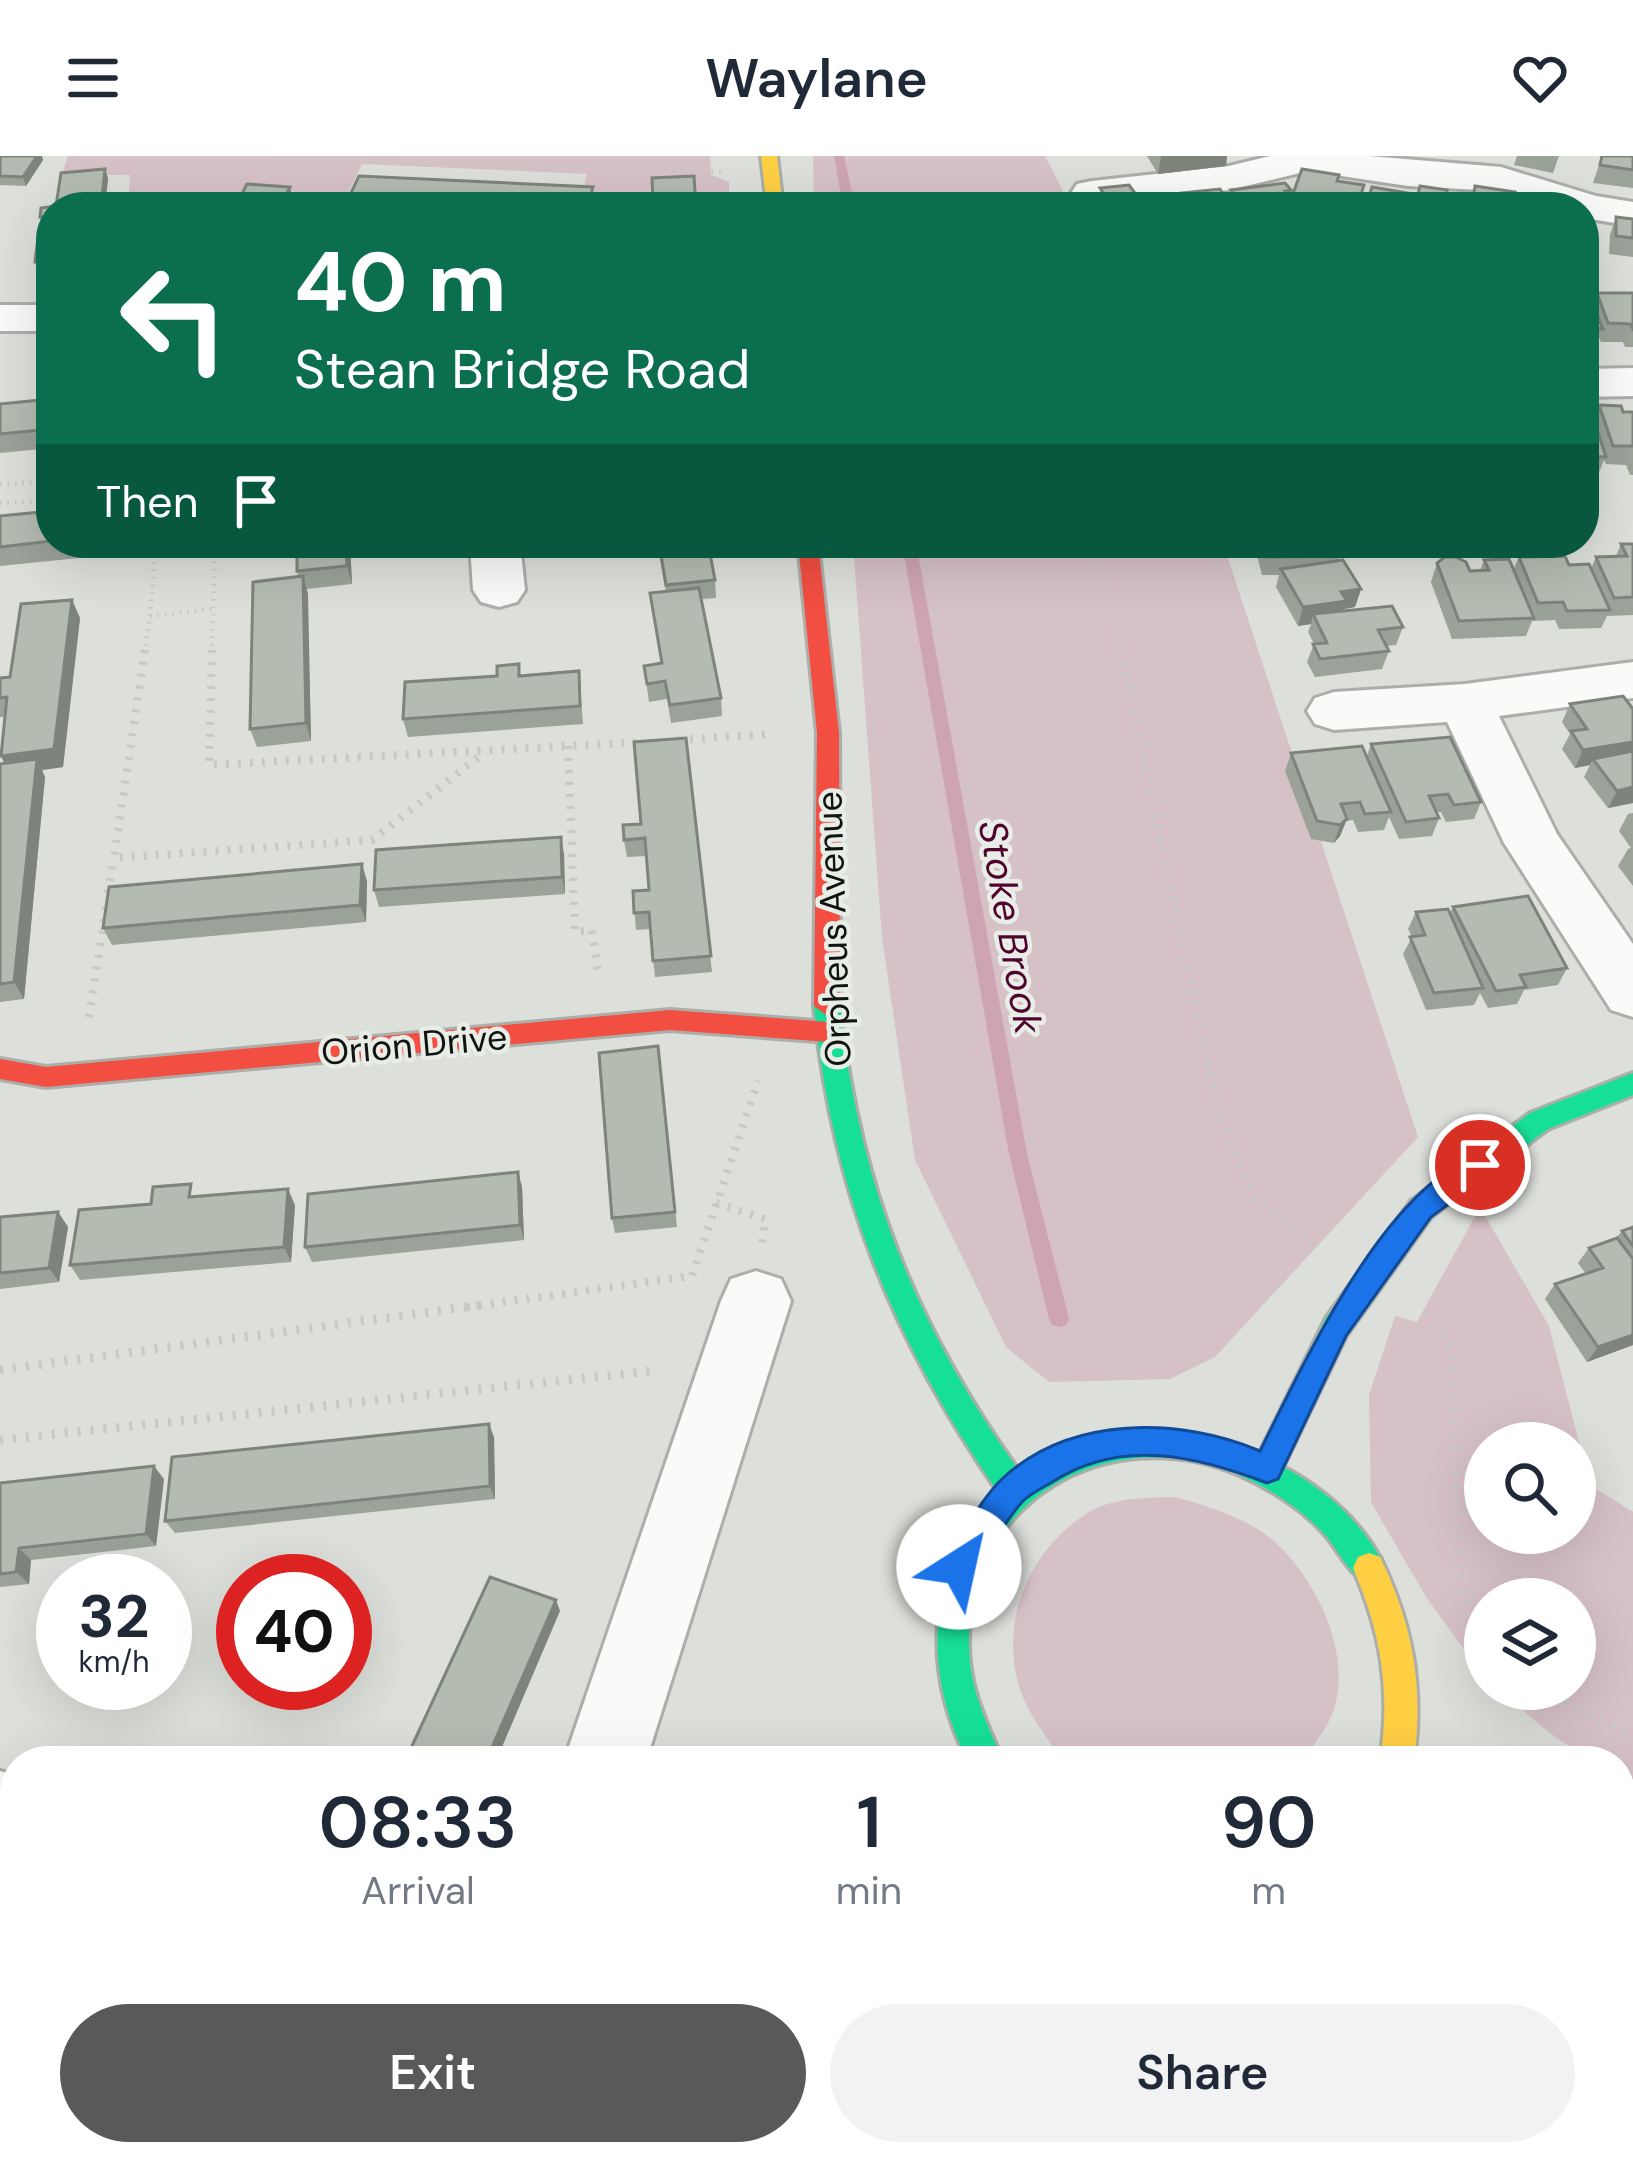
<!DOCTYPE html>
<style>
body{margin:0;font-family:"DM Sans",sans-serif;background:#f2f2f3;color:#1f2937;height:100vh;display:flex;flex-direction:column;font-size:45px;white-space:nowrap}
*{box-sizing:border-box;margin:0}
p{font-size:39px;color:#747a83}
.icon{flex:none;width:66px;height:66px;fill:none;stroke:currentColor;stroke-width:2;stroke-linecap:round;stroke-linejoin:round}
.map{position:relative;flex:1;overflow:hidden}
.details{position:absolute;left:0px;top:1590px;width:1635px;height:420px;display:flex;flex-direction:column;background:#fff;border-radius:48px 48px 0 0;box-shadow:0 12px 48px #0002}
.details>*{flex:none}
.top-card{position:absolute;left:36px;top:36px;width:1563px;height:366px;border-radius:48px;box-shadow:0 12px 48px #0002;background:#0b6e4f;color:#fff;overflow:hidden}
.buttons{position:absolute;left:1464px;top:1266px;display:grid;gap:24px}
.buttons a{display:grid;place-items:center;width:132px;height:132px;border-radius:50%;background:#fff;box-shadow:0 12px 48px #0002;font-size:60px}
.speed{position:absolute;left:36px;top:1398px;display:flex;gap:24px;font-size:60px;font-weight:700;text-align:center}
.speed>*{display:grid;place-content:center;width:156px;height:156px;border-radius:50%;background:#fff;box-shadow:0 12px 48px #0002;line-height:1}
.speed small{font-size:30px;font-weight:400}
.speed .limit{border:18px solid #d22;background:#fff;color:#111}
.pin{position:absolute;display:grid;place-items:center;width:102px;height:102px;color:#fff;margin:-51px;border:6px solid #fff;border-radius:50%;box-shadow:0 3px 12px #0007}
.me{position:absolute;width:132px;margin:-66px;rotate:35deg;stroke-linejoin:round;filter:drop-shadow(0 0 9px #0008)}
.turn{display:flex;align-items:center;gap:42px;height:252px;padding:0 60px;font-size:54px}
.turn .icon{width:156px;height:156px;stroke-width:2.5}
.turn b{display:block;font-size:84px;line-height:102px}
.then{display:flex;align-items:center;height:114px;padding:0 60px;background:#0003;gap:24px;font-size:45px}
.eta{display:flex;justify-content:space-evenly;align-items:center;height:204px;text-align:center}
.eta b{font-size:72px;font-weight:600;line-height:84px}
.primary-button{display:flex;gap:24px;margin-top:auto;padding:24px 60px}
.primary-button a{flex:1;height:138px;border-radius:72px;background:#585a57;color:#fff;font-size:48px;font-weight:600;line-height:138px;text-align:center}
.primary-button a+a{background:#f2f2f3;color:#1f2937}
header{display:flex;justify-content:space-between;align-items:center;height:156px;padding:0 60px;background:#fff;font-size:54px;font-weight:600}
.map>svg:first-child{display:block}
</style>
<header><svg class="icon" aria-label="menu" viewBox="0 0 24 24"><path d="M4 6h16M4 12h16M4 18h16"/></svg>Waylane<svg class="icon" aria-label="heart" viewBox="0 0 24 24"><path d="M12 20l-8-8c-3-5 5-10 8-4 3-6 11-1 8 4z"/></svg></header>
<div class="map">
<svg width="1633" height="2010" viewBox="0 0 1633 2010">
<rect width="100%" height="100%" fill="#dcdfda"/>
<path fill="#d6c1c7" fill-rule="evenodd" d="M 68,0 L 710,0 L 711,19 L 729,26 L 729,39 L 581,43 L 587,18 L 362,8 L 347,39 L 285,35 L 242,40 L 215,51 L 128,51 L 130,19 L 62,19 Z
M 813,0 L 1045,0 L 1071,51 L 814,51 Z
M 853,387 L 1223,387 L 1418,981 L 1215,1201 L 1170,1223 L 1049,1226 L 1006,1191 L 915,1004 L 882,782 Z
M 1480,1051 L 1549,1170 L 1590,1329 L 1633,1356 L 1633,1626 L 1620,1619 L 1620,1605 C 1571,1605 1535,1563 1499,1533 L 1575,1533 L 1575,1443 L 1485,1443 L 1485,1522 L 1426,1441 L 1371,1346 L 1369,1239 L 1395,1160 L 1417,1166 ZM 1485,1287 L 1575,1287 L 1575,1377 L 1485,1377 Z
M 1176,1341 C 1212,1352 1249,1362 1277,1388 C 1320,1428 1358,1510 1328,1567 C 1321,1580 1310,1593 1301,1605 L 1066,1605 C 1054,1596 1047,1581 1038,1569 C 989,1498 1016,1403 1086,1358 C 1112,1341 1146,1342 1176,1341 Z
M 0,1697 L 15,1712 L 15,1805 L 0,1817 Z
M 1620,1760 L 1633,1766 L 1633,2010 L 1154,2010 L 1146,1995 L 1620,1995 Z"/>
<g fill="none" stroke-linecap="round" stroke-linejoin="round">
<path fill="#cea4b3" fill-rule="evenodd" d="M 834,0 L 844,0 L 855,51 L 843,51 Z
M 902,387 L 916,387 L 1027,998 L 1069,1163 L 1066,1169 L 1059,1171 L 1052,1169 L 1049,1163 L 1009,998 Z
M 1468,1995 L 1494,1995 L 1502,2010 L 1475,2010 Z"/>
<g stroke="#acaeaa" stroke-width="6">
<path id="street" d="M 1270,0 L 1369,0 L 1501,11 L 1596,40 L 1633,46 L 1633,70 L 1584,62 L 1584,51 L 1548,51 L 1497,35 L 1408,30 L 1308,15 L 1229,34 L 1092,49 L 1077,46 L 1071,37 L 1077,28 L 1092,25 L 1229,10 Z
M 0,149 L 51,149 L 51,175 L 0,175 Z
M 1633,212 L 1633,240 L 1584,241 L 1584,213 Z
M 470,387 L 520,387 L 525,434 L 517,446 L 499,451 L 481,446 L 473,434 Z
M 1633,506 L 1633,542 L 1499,560 L 1557,678 L 1633,788 L 1633,861 L 1611,854 L 1504,687 L 1447,566 L 1334,574 L 1315,568 L 1307,555 L 1315,542 L 1334,536 L 1465,528 Z
M 756,1115 L 781,1123 L 791,1145 L 646,1605 L 564,1605 L 721,1145 L 731,1123 Z
M 0,1615 L 15,1619 L 15,1701 L 0,1697 Z
M 15,1795 L 15,1903 L 0,1909 L 0,1801 Z
M 560,1995 L 659,1995 L 653,2010 L 554,2010 Z"/>
</g>
<g stroke="#acaeaa" stroke-width="6">
<path id="fast" d="M 827,840 L 840,850 C 859,1029 915,1169 1019,1315 C 1093,1270 1179,1261 1259,1298 L 1326,1162 L 1411,1045 L 1530,957 L 1633,917 L 1633,939 L 1548,973 L 1431,1061 L 1346,1180 L 1283,1311 C 1324,1332 1366,1369 1385,1412 L 1380,1423 L 1369,1427 C 1349,1419 1340,1397 1327,1381 C 1304,1354 1269,1332 1237,1318 C 1106,1264 965,1346 969,1492 C 970,1535 987,1567 1003,1605 L 968,1605 C 922,1516 925,1410 998,1336 C 893,1184 832,1035 814,850 Z"/>
</g>
<g stroke="#acaeaa" stroke-width="6">
<path id="slow" d="M 761,0 L 777,0 L 783,51 L 767,51 Z
M 1369,1397 L 1380,1401 C 1413,1469 1424,1531 1414,1605 L 1380,1605 C 1391,1534 1381,1477 1353,1412 L 1358,1401 Z
M 1620,1669 L 1633,1674 L 1633,1709 L 1620,1704 Z"/>
</g>
<g stroke="#acaeaa" stroke-width="6">
<path id="jam" d="M 798,387 L 818,387 L 839,577 L 840,850 L 827,860 L 814,850 L 817,577 Z
M 670,854 L 829,866 L 842,876 L 829,886 L 670,874 L 46,931 L 0,923 L 0,903 L 46,911 Z"/>
</g>
<path stroke="#c8c9c7" stroke-width="4.5" stroke-dasharray="1.5 6" stroke-linecap="butt" d="M 262,0 L 722,16
M 1012,0 L 1023,51
M 138,51 L 142,0
M 200,51 L 231,0
M 0,328 L 51,326
M 0,347 L 51,345
M 1098,387 L 1121,497
M 150,460 L 156,387
M 144,497 L 150,460 L 213,453
M 212,497 L 215,387"/>
<path stroke="#c8c9c7" stroke-width="8" stroke-dasharray="3 9" stroke-linecap="butt" d="M 145,494 L 114,702 L 372,684 L 485,596
M 212,494 L 209,609 L 645,586
M 1121,494 L 1219,957 L 1255,1042 L 1319,1094
M 678,584 L 770,578
M 568,590 L 575,776 L 592,774 L 598,816
M 108,737 L 114,702
M 89,861 L 106,751
M 716,1047 L 765,1063 L 762,1088
M 467,1151 L 692,1120 L 758,925"/>
<path stroke="#c8c9c7" stroke-width="9" stroke-dasharray="3 10" stroke-linecap="butt" d="M 1424,1158 L 1452,1191 L 1459,1427 L 1485,1475
M 0,1214 L 489,1148
M 0,1284 L 652,1215
M 1542,1533 L 1633,1582
M 1130,1995 L 1139,2010"/>
<use href="#street" fill="#fafaf9" fill-rule="evenodd"/>
<use href="#fast" fill="#16e098" fill-rule="evenodd"/>
<use href="#slow" fill="#ffcf43" fill-rule="evenodd"/>
<use href="#jam" fill="#f24e42" fill-rule="evenodd"/>
</g>
<path fill="#9ba298" d="M 0,0 L 42,0 L 43,4 L 26,30 L 0,29 Z
M 1147,0 L 1227,0 L 1226,10 L 1158,18 Z
M 1517,0 L 1559,0 L 1553,17 L 1514,9 Z
M 1602,0 L 1633,0 L 1633,32 L 1593,27 Z
M 105,13 L 108,22 L 105,51 L 51,51 L 51,70 L 43,71 L 40,61 L 41,52 L 56,50 L 61,17 Z
M 1337,25 L 1358,51 L 1289,51 L 1291,43 Z
M 1231,34 L 1291,34 L 1288,51 L 1180,51 L 1182,37 L 1229,46 Z
M 594,40 L 591,51 L 350,51 L 348,43 Z
M 1616,61 L 1633,63 L 1633,101 L 1609,98 L 1610,79 Z
M 51,83 L 51,114 L 38,115 L 35,106 L 50,88 Z
M 1584,137 L 1593,147 L 1597,137 L 1633,137 L 1633,191 L 1625,191 L 1623,186 L 1601,186 L 1599,181 L 1596,191 L 1584,189 Z
M 51,243 L 51,292 L 0,297 L 0,248 Z
M 1599,249 L 1623,256 L 1633,256 L 1633,319 L 1630,319 L 1626,309 L 1606,308 L 1604,304 L 1598,319 L 1584,319 L 1584,254 L 1593,262 Z
M 51,355 L 51,387 L 90,387 L 89,401 L 0,410 L 0,360 Z
M 350,387 L 352,428 L 307,433 L 311,585 L 257,591 L 250,573 L 298,420 L 297,415 Z
M 657,387 L 708,387 L 715,424 L 716,442 L 702,443 L 721,542 L 722,560 L 671,567 L 667,543 L 649,546 L 644,510 L 661,508 L 650,437 L 666,436 Z
M 1254,387 L 1339,387 L 1336,389 L 1339,400 L 1338,405 L 1361,433 L 1355,451 L 1344,453 L 1344,455 L 1403,471 L 1396,489 L 1386,490 L 1389,495 L 1382,513 L 1315,521 L 1307,506 L 1314,488 L 1308,476 L 1311,468 L 1298,470 L 1276,431 L 1279,419 L 1262,419 Z
M 1621,388 L 1633,388 L 1633,459 L 1607,460 L 1601,472 L 1559,473 L 1555,464 L 1532,465 L 1526,480 L 1452,483 L 1431,426 L 1437,407 L 1470,415 L 1480,415 L 1484,404 L 1513,414 L 1519,401 L 1591,413 L 1596,401 L 1616,400 Z
M 72,444 L 80,462 L 63,611 L 42,614 L 45,621 L 24,843 L 0,846 L 0,608 L 4,607 L 1,600 L 5,561 L 0,561 L 0,522 L 10,521 Z
M 579,515 L 583,568 L 408,581 L 403,563 L 521,519 Z
M 1623,540 L 1633,647 L 1608,652 L 1584,621 L 1590,609 L 1575,612 L 1562,593 L 1570,578 L 1562,566 L 1570,548 Z
M 686,582 L 712,816 L 655,821 L 650,773 L 636,774 L 633,735 L 649,734 L 646,700 L 627,701 L 624,684 L 641,668 Z
M 1371,588 L 1481,646 L 1474,663 L 1446,666 L 1441,656 L 1436,656 L 1439,662 L 1432,680 L 1399,683 L 1389,661 L 1384,674 L 1358,676 L 1353,664 L 1346,665 L 1340,680 L 1334,687 L 1311,683 L 1285,615 L 1291,597 L 1367,600 Z
M 1633,657 L 1633,730 L 1618,710 L 1628,693 L 1631,692 L 1619,675 L 1628,658 Z
M 564,698 L 565,738 L 379,751 L 374,734 Z
M 367,725 L 366,766 L 112,789 L 103,772 Z
M 1453,751 L 1567,812 L 1558,829 L 1524,834 L 1517,848 L 1488,852 L 1480,837 L 1474,849 L 1426,854 L 1403,798 L 1412,781 L 1408,773 L 1416,756 L 1450,757 Z
M 658,890 L 677,1071 L 615,1077 L 612,1062 Z
M 518,1016 L 522,1031 L 524,1084 L 312,1106 L 305,1091 Z
M 198,1041 L 295,1049 L 291,1106 L 80,1124 L 70,1109 L 151,1048 Z
M 58,1056 L 68,1071 L 59,1126 L 0,1133 L 0,1061 Z
M 1633,1071 L 1633,1189 L 1587,1206 L 1545,1143 L 1555,1128 L 1586,1118 L 1578,1107 L 1589,1092 L 1616,1082 L 1622,1075 Z
M 494,1281 L 495,1343 L 175,1377 L 165,1365 Z
M 164,1323 L 156,1390 L 31,1404 L 29,1428 L 0,1431 L 0,1327 Z"/>
<path fill="#7e847c" d="M 37,0 L 42,0 L 43,4 L 26,30 L 23,21 Z
M 1161,0 L 1227,0 L 1226,10 L 1158,18 Z
M 105,13 L 108,22 L 105,51 L 101,51 Z
M 290,31 L 292,40 L 287,51 L 280,51 Z
M 1291,34 L 1288,51 L 1276,51 L 1278,42 L 1285,35 Z
M 83,387 L 90,387 L 89,401 Z
M 346,387 L 350,387 L 352,428 L 347,410 Z
M 303,420 L 308,438 L 311,585 L 306,567 Z
M 1361,433 L 1355,451 L 1344,453 L 1341,463 L 1313,458 L 1311,468 L 1298,470 L 1303,451 L 1341,436 Z
M 72,444 L 80,462 L 63,611 L 42,614 L 45,621 L 24,843 L 14,826 L 10,618 L 1,600 Z
M 1633,586 L 1633,603 L 1593,603 L 1590,609 L 1575,612 L 1583,594 Z
M 1633,631 L 1633,647 L 1608,652 L 1617,635 Z
M 1347,663 L 1340,680 L 1334,687 L 1340,669 Z
M 561,681 L 564,698 L 565,738 L 562,721 Z
M 362,708 L 367,725 L 366,766 L 360,749 Z
M 518,1016 L 522,1031 L 524,1084 L 520,1069 Z
M 288,1033 L 295,1049 L 291,1106 L 284,1091 Z
M 58,1056 L 68,1071 L 59,1126 L 49,1112 Z
M 1633,1179 L 1633,1189 L 1587,1206 L 1598,1191 Z
M 489,1268 L 494,1281 L 495,1343 L 490,1330 Z
M 154,1310 L 164,1323 L 156,1390 L 146,1378 Z
M 19,1392 L 31,1404 L 29,1428 L 16,1416 Z
M 556,1444 L 560,1455 L 496,1605 L 486,1605 Z
M 297,1995 L 308,1995 L 301,2010 L 290,2010 Z"/>
<path fill="#b4bcb1" stroke="#7e847c" stroke-width="3" d="M 0,0 L 37,0 L 23,21 L 0,20 Z
M 1602,0 L 1633,0 L 1633,14 L 1600,9 Z
M 105,13 L 101,51 L 51,51 L 51,61 L 40,61 L 41,52 L 56,50 L 61,17 Z
M 1302,13 L 1339,19 L 1337,25 L 1364,29 L 1357,51 L 1331,51 L 1332,49 L 1291,43 Z
M 359,20 L 593,31 L 587,51 L 519,51 L 348,43 Z
M 694,20 L 696,51 L 637,51 L 637,44 L 653,43 L 652,22 Z
M 1285,27 L 1291,34 L 1285,35 L 1290,41 L 1278,42 L 1284,51 L 1244,51 L 1231,34 Z
M 247,28 L 290,31 L 280,51 L 235,51 Z
M 1129,29 L 1140,44 L 1159,41 L 1166,51 L 1100,51 L 1095,42 L 1105,40 L 1100,32 Z
M 1420,30 L 1447,34 L 1447,38 L 1466,41 L 1464,51 L 1428,51 L 1429,49 L 1416,47 Z
M 1475,30 L 1515,36 L 1513,44 L 1541,48 L 1540,51 L 1472,51 Z
M 1372,31 L 1413,38 L 1410,51 L 1366,51 Z
M 1220,33 L 1232,51 L 1191,51 L 1182,37 Z
M 1616,61 L 1633,63 L 1633,82 L 1616,80 Z
M 51,83 L 51,105 L 35,106 L 37,89 L 50,88 Z
M 1584,137 L 1588,137 L 1603,173 L 1584,170 Z
M 1597,137 L 1633,137 L 1633,173 L 1630,168 L 1608,167 Z
M 51,243 L 51,273 L 0,278 L 0,248 Z
M 1599,249 L 1621,250 L 1623,256 L 1633,256 L 1633,290 L 1613,290 Z
M 1584,254 L 1591,255 L 1606,301 L 1584,300 Z
M 51,355 L 51,385 L 0,391 L 0,360 Z
M 297,387 L 346,387 L 347,410 L 297,415 Z
M 659,387 L 708,387 L 715,424 L 666,429 Z
M 1264,387 L 1335,387 L 1339,400 L 1267,401 Z
M 1621,388 L 1633,388 L 1633,441 L 1614,442 L 1596,401 L 1627,400 Z
M 1565,400 L 1569,409 L 1589,408 L 1610,454 L 1567,455 L 1563,446 L 1538,447 L 1519,401 Z
M 1445,401 L 1456,401 L 1466,406 L 1470,415 L 1489,414 L 1484,404 L 1509,403 L 1534,462 L 1459,465 L 1437,407 Z
M 1343,404 L 1361,433 L 1341,436 L 1347,445 L 1303,451 L 1281,413 Z
M 303,420 L 306,567 L 250,573 L 253,426 Z
M 699,432 L 721,542 L 670,549 L 665,525 L 647,528 L 644,510 L 662,507 L 650,437 Z
M 72,444 L 54,593 L 1,600 L 7,541 L 0,542 L 0,522 L 10,521 L 21,448 Z
M 1392,450 L 1403,471 L 1378,474 L 1389,495 L 1320,503 L 1313,488 L 1327,487 L 1313,458 Z
M 519,508 L 519,520 L 579,515 L 580,550 L 403,563 L 405,526 L 497,520 L 497,510 Z
M 1623,540 L 1633,553 L 1633,586 L 1583,594 L 1571,575 L 1587,573 L 1570,548 Z
M 1450,581 L 1481,646 L 1454,649 L 1448,638 L 1429,640 L 1439,662 L 1406,666 L 1371,588 Z
M 686,582 L 711,800 L 653,805 L 649,756 L 634,757 L 633,735 L 649,734 L 645,682 L 624,684 L 623,669 L 641,668 L 634,586 Z
M 1362,590 L 1391,656 L 1365,658 L 1360,646 L 1341,648 L 1347,663 L 1340,669 L 1317,665 L 1291,597 Z
M 1633,595 L 1633,631 L 1617,635 L 1593,603 Z
M 37,603 L 14,826 L 0,828 L 0,608 Z
M 561,681 L 562,721 L 374,734 L 376,694 Z
M 362,708 L 360,749 L 103,772 L 109,731 Z
M 1528,740 L 1567,812 L 1520,819 L 1526,831 L 1496,835 L 1453,751 Z
M 1448,753 L 1483,832 L 1434,837 L 1410,781 L 1425,779 L 1416,756 Z
M 658,890 L 675,1056 L 612,1062 L 599,897 Z
M 518,1016 L 520,1069 L 305,1091 L 308,1038 Z
M 191,1028 L 189,1041 L 288,1033 L 284,1091 L 70,1109 L 79,1054 L 151,1048 L 153,1031 Z
M 58,1056 L 49,1112 L 0,1117 L 0,1061 Z
M 1633,1071 L 1633,1090 L 1622,1075 Z
M 1617,1082 L 1633,1103 L 1633,1179 L 1598,1191 L 1555,1128 L 1603,1112 L 1589,1092 Z
M 489,1268 L 490,1330 L 165,1365 L 172,1301 Z
M 154,1310 L 146,1378 L 19,1392 L 16,1416 L 0,1418 L 0,1327 Z
M 490,1421 L 556,1444 L 486,1605 L 405,1605 Z
M 168,1995 L 297,1995 L 290,2010 L 184,2010 L 171,2004 Z
M 853,1995 L 980,1995 L 986,2010 L 860,2010 Z"/>
<path fill="#1a73e8" stroke="#114b97" stroke-width="3" d="M 1480,998 L 1490,1001 L 1494,1009 L 1490,1017 L 1431,1061 L 1346,1180 L 1278,1323 L 1267,1327 C 1197,1300 1122,1282 1054,1325 C 1044,1331 1031,1337 1023,1345 C 1003,1367 987,1397 971,1422 L 959,1426 L 948,1422 L 944,1411 L 948,1400 C 965,1376 981,1343 1002,1323 C 1070,1259 1180,1261 1260,1295 C 1303,1209 1384,1031 1480,998 Z"/>
<g text-anchor="middle" stroke-width="9" stroke-linejoin="round" paint-order="stroke">
<g font-size="36" fill="#111311" stroke="#e8ede7">
<text transform="translate(833 773) rotate(-92)" y="13">Orpheus Avenue</text>
<text transform="translate(414 888) rotate(-5)" y="13">Orion Drive</text>
</g>
<g font-size="39" font-style="italic" fill="#50042d" stroke="#e8ede7">
<text transform="translate(1011 771) rotate(80)" y="14">Stoke Brook</text>
</g>
</g>
</svg>
<div class="buttons">
<a><svg class="icon" aria-label="search" viewBox="0 0 24 24"><circle cx="10" cy="10" r="6"/><path d="M15 15l6 6"/></svg></a>
<a><svg class="icon" aria-label="layers" viewBox="0 0 24 24"><path d="M12 4l9 5-9 5-9-5zM3 14l9 5 9-5"/></svg></a>
</div>
<div class="speed"><div>32<small>km/h</small></div><div class="limit">40</div></div>
<div class="pin" style="left:1480px;top:1009px;background:#d93025"><svg class="icon" aria-label="arrive" viewBox="0 0 24 24"><path d="M6 21V4h12l-3 4 3 4H6"/></svg></div>
<svg class="me" style="left:959px;top:1411px" viewBox="-20 -20 40 40"><circle r="19" fill="#fff"/><path d="M0-13L10 11 0 6-10 11z" fill="#1a73e8"/></svg>
<div class="top-card">
<div class="turn"><svg class="icon" aria-label="left" viewBox="0 0 24 24"><path d="M17 20v-9H6M10 6l-5 5 5 5"/></svg><div><b>40 m</b>Stean Bridge Road</div></div>
<div class="then">Then<svg class="icon" aria-label="arrive" viewBox="0 0 24 24"><path d="M6 21V4h12l-3 4 3 4H6"/></svg></div>
</div>
<section class="details">
<div class="eta">
<div><b>08:33</b><p>Arrival</p></div>
<div><b>1</b><p>min</p></div>
<div><b>90</b><p>m</p></div>
</div>
<div class="primary-button"><a>Exit</a><a>Share</a></div>
</section>
</div>
